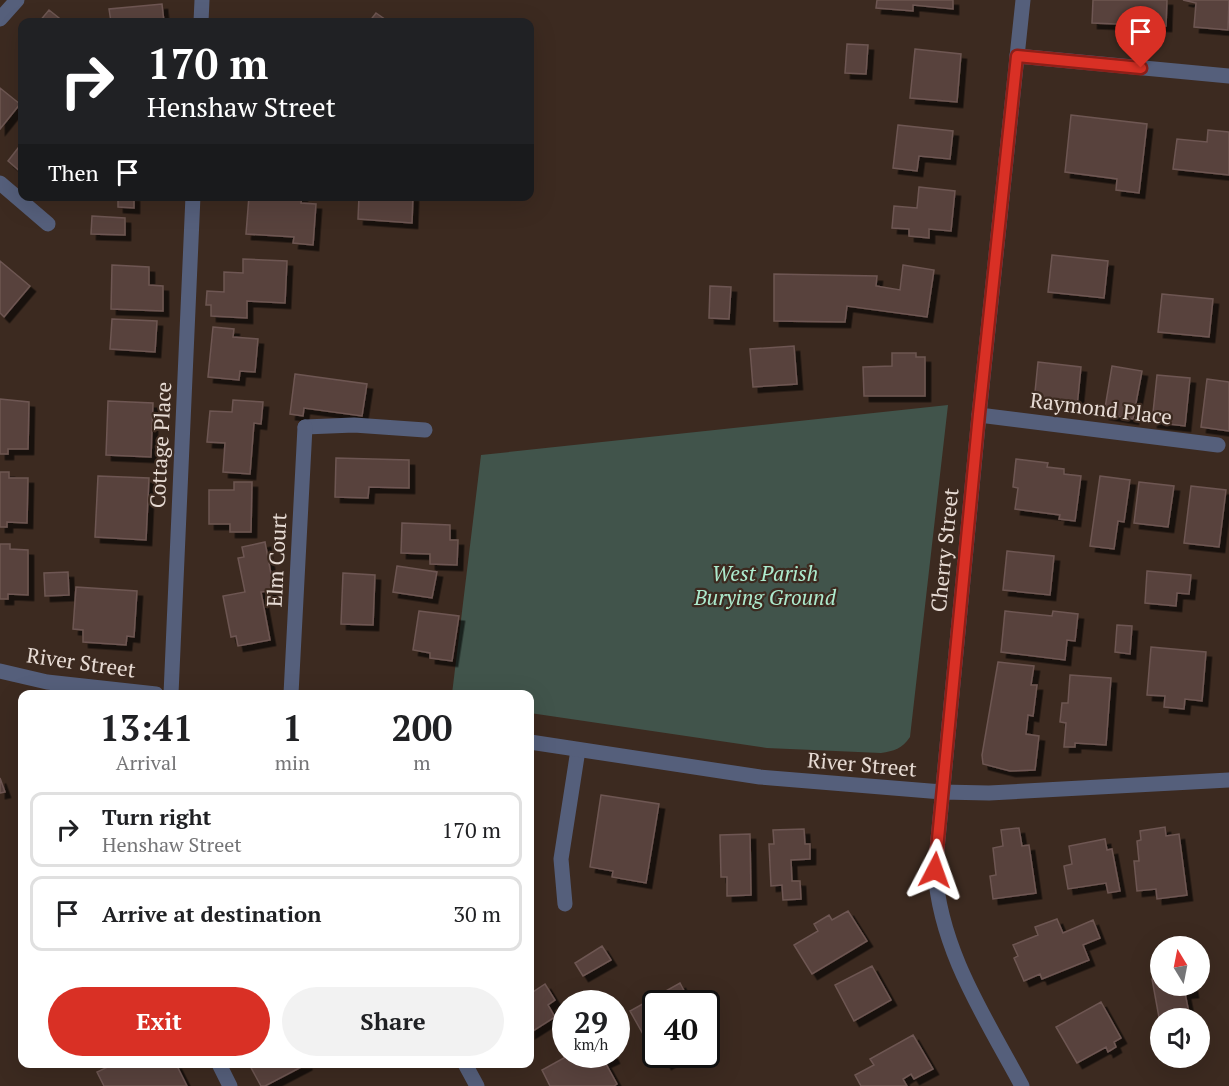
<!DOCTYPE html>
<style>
body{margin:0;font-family:"PT Serif",serif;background:#f2f2f2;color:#202124;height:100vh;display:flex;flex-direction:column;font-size:22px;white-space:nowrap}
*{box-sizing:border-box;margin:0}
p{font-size:20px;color:#757577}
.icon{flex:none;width:33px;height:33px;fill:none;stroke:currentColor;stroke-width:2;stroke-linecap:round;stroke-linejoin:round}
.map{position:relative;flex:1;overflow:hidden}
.side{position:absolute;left:18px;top:690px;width:516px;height:378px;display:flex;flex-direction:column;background:#fff;border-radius:12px;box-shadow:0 6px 24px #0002}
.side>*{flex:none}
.top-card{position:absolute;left:18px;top:18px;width:516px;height:183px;border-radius:12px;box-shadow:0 6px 24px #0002;background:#202124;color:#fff;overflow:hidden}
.needle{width:39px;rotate:350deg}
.controls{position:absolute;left:1150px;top:936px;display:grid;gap:12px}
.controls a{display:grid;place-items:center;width:60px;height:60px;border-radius:50%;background:#fff;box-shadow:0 6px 24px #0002;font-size:30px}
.speed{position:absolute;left:552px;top:990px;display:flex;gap:12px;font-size:30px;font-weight:700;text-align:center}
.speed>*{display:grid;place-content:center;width:78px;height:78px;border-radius:50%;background:#fff;box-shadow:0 6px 24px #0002;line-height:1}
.speed small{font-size:15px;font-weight:400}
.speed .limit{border:3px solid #111;border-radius:9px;background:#fff;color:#111}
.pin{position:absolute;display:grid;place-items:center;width:51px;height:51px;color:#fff;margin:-62px -26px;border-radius:50% 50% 50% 0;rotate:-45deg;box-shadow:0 0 6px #0007}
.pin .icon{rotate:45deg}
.me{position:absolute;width:66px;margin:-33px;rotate:4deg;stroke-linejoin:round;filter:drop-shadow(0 0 4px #0008)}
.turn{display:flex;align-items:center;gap:21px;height:126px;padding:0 30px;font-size:27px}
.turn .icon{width:78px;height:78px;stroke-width:2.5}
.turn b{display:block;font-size:42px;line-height:51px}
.then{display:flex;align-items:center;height:57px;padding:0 30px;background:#0003;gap:12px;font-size:22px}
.eta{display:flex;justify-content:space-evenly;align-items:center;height:102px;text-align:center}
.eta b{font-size:36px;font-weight:600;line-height:42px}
.cta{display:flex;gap:12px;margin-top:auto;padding:12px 30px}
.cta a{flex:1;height:69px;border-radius:36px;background:#d93025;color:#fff;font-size:24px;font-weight:600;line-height:69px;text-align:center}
.cta a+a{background:#f2f2f2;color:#202124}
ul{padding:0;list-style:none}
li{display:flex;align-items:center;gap:18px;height:75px;margin:0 12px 9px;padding:0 18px;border:3px solid #e0e0e0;border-radius:12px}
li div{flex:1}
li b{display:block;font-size:22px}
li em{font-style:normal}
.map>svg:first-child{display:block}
</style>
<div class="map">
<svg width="1229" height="1086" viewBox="0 0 1229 1086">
<defs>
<filter id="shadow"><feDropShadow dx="5.5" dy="5.5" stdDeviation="0" flood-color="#0009"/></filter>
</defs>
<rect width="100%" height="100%" fill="#3c2a20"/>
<path fill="#41544b" d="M 948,405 L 910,737 C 902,749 894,751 881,753 L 767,748 L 530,713 L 530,694 L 452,694 L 481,455 Z"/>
<path fill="#58423e" stroke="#6e5752" stroke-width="1.5" filter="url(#shadow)" d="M 877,0 L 953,0 L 953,9 L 913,5 L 913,11 L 876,8 Z
M 1093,0 L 1167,0 L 1166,26 L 1092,23 Z
M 1183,0 L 1229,0 L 1228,30 L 1194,27 L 1196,3 Z
M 162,4 L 164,22 L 111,22 L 109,9 Z
M 49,10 L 64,22 L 39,22 Z
M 376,13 L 389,22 L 369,22 Z
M 847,44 L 868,45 L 866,74 L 845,73 Z
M 915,49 L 961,54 L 957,102 L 910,98 Z
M 0,88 L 20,104 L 0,129 Z
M 1071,115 L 1147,124 L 1139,193 L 1116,190 L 1117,179 L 1065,172 Z
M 898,125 L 953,131 L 950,159 L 919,156 L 917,171 L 893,168 Z
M 1208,130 L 1229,132 L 1229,175 L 1173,169 L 1177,139 L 1207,142 Z
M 22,143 L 22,173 L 8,161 Z
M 919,187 L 955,191 L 951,231 L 929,229 L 929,238 L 909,236 L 909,229 L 892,228 L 894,206 L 917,208 Z
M 118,196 L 134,196 L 134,208 L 118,207 Z
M 249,196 L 302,196 L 301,203 L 316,204 L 313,245 L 293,243 L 294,237 L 246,234 Z
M 359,196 L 413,196 L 412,223 L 358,219 Z
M 92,216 L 125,218 L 125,235 L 91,234 Z
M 1052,255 L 1108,261 L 1104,298 L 1048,292 Z
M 243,259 L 287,261 L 285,303 L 247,301 L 247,318 L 211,316 L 211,305 L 206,305 L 207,291 L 224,292 L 224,272 L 243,273 Z
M 0,261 L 30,286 L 4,317 L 0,313 Z
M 112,265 L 149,267 L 149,285 L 163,286 L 163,311 L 111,309 Z
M 903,265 L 934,270 L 927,317 L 847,306 L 845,322 L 774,321 L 774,274 L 877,276 L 876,286 L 900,290 Z
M 710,286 L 731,287 L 729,319 L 709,318 Z
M 1162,294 L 1213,299 L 1209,337 L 1158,332 Z
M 112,319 L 157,321 L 155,352 L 110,349 Z
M 213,327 L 234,329 L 233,337 L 258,339 L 255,372 L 240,371 L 239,380 L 208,377 Z
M 794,346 L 797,384 L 753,387 L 750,349 Z
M 892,353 L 916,353 L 916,357 L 925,357 L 925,396 L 864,396 L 863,367 L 892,366 Z
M 1038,362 L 1081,367 L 1077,407 L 1034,402 Z
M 1112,366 L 1142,371 L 1133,419 L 1104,414 Z
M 295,374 L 367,384 L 362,416 L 304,408 L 303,416 L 290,414 Z
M 1157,375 L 1190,378 L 1185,426 L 1152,422 Z
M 1207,379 L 1229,382 L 1229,431 L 1201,427 Z
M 0,399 L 29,402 L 28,449 L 8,449 L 8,454 L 0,454 Z
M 233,400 L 263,402 L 261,424 L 254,423 L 250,474 L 223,472 L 225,443 L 207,442 L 210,411 L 232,412 Z
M 108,401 L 153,403 L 151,457 L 106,455 Z
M 336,458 L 409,460 L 409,488 L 369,487 L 368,498 L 335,497 Z
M 1016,459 L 1048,463 L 1047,467 L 1064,469 L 1064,474 L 1081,476 L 1075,521 L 1059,519 L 1060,515 L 1015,509 L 1018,488 L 1013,487 Z
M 0,472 L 9,472 L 9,478 L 28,478 L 27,523 L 7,522 L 7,527 L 0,527 Z
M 98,476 L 149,478 L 146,540 L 95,537 Z
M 1100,476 L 1130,480 L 1124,522 L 1118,521 L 1114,549 L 1090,546 Z
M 234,482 L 252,482 L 251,532 L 230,532 L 230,524 L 209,524 L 209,490 L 234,490 Z
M 1139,482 L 1174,486 L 1168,527 L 1134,523 Z
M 1191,486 L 1226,490 L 1219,547 L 1184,543 Z
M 402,523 L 450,525 L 450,540 L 458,540 L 457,565 L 430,564 L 430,554 L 401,553 Z
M 265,542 L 274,590 L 261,592 L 270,640 L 238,646 L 236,636 L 231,637 L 223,596 L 245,592 L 238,558 L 244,557 L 242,547 Z
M 0,544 L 10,544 L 10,549 L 28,550 L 28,595 L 8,594 L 8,599 L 0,599 Z
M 1007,551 L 1054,556 L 1050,595 L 1003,590 Z
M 397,566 L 437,572 L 432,598 L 393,592 Z
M 1147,571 L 1191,575 L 1189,594 L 1177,593 L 1176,606 L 1145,603 Z
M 68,572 L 69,595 L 45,596 L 44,573 Z
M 343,573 L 375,575 L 373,625 L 341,624 Z
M 76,587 L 137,591 L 134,637 L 127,636 L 126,645 L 83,642 L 83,630 L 73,629 Z
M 419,611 L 459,616 L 452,661 L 430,658 L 430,653 L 413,650 Z
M 1005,611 L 1052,616 L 1053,611 L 1078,614 L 1075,641 L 1067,640 L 1065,660 L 1001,652 Z
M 1117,625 L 1132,626 L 1130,654 L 1115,652 Z
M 1151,647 L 1206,652 L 1202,701 L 1185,699 L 1184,709 L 1164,707 L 1165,696 L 1147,695 Z
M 998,662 L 1034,666 L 1031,685 L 1037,685 L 1033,716 L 1028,715 L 1026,734 L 1039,736 L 1035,770 L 1010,771 L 983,764 L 982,755 Z
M 1070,675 L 1111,678 L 1106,745 L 1075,743 L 1075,747 L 1064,747 L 1066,723 L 1060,722 L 1062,703 L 1068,703 Z
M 0,778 L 5,792 L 0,793 Z
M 601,795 L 659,804 L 646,883 L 612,877 L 613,871 L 590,867 Z
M 1165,827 L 1166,836 L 1179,834 L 1187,895 L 1157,899 L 1156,889 L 1137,891 L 1134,861 L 1139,861 L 1137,841 L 1141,840 L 1140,831 Z
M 1019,828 L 1022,846 L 1029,845 L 1036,893 L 993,899 L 990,876 L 996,875 L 993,848 L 1003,846 L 1001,830 Z
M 804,829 L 805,844 L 810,844 L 810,859 L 791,860 L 792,881 L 800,881 L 801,899 L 783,900 L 782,885 L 771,886 L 769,844 L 774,844 L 773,830 Z
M 750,834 L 751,895 L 727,896 L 727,877 L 721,877 L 720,835 Z
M 1105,839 L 1107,850 L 1112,849 L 1120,891 L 1108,893 L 1106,883 L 1068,889 L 1064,866 L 1072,864 L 1069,846 Z
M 848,911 L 867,941 L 812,974 L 794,945 L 818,931 L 814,924 L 829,915 L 832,920 Z
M 1057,919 L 1063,933 L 1093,920 L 1100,938 L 1083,945 L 1089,960 L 1042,979 L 1040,974 L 1024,981 L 1014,958 L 1018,956 L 1013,945 L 1038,935 L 1035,927 Z
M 602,946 L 611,960 L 583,976 L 575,963 Z
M 872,966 L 891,1000 L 854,1021 L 835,985 Z
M 1161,977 L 1161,986 L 1192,986 L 1193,992 L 1185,993 L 1190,1018 L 1161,1018 L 1160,1023 L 1152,979 Z
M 680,983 L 691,1004 L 656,1004 L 656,1048 L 652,1050 L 630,1011 Z
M 545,984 L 555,1000 L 548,1005 L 555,1017 L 530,1033 L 530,994 Z
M 1101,1002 L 1121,1038 L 1114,1042 L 1116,1047 L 1108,1052 L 1106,1047 L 1077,1063 L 1056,1027 Z
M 913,1035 L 933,1069 L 914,1079 L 911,1074 L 903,1079 L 907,1086 L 861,1086 L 855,1075 L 874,1065 L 870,1059 Z
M 571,1054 L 612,1054 L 614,1058 L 605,1062 L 617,1084 L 614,1086 L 550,1086 L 542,1070 Z
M 660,1054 L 683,1054 L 666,1064 Z
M 114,1064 L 176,1064 L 187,1086 L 104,1086 L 97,1072 Z
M 249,1064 L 307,1064 L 265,1086 L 261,1086 Z"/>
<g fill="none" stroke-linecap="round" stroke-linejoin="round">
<path stroke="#555f7b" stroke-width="15" d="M 305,427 L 354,425 L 425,430
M 565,904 L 561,859 L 578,750
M 219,1064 L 230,1086"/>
<path stroke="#555f7b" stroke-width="15" d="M 0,19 L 17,0
M 201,22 L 202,0
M 1017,56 L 1229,76
M 0,183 L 48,224
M 979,415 L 1218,445
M 171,694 L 193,196
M 291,694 L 305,427"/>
<path stroke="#555f7b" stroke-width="15" d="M 0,671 L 47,682 L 156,694
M 530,742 L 760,777 L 942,792 L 989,793 L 1229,780
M 465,1064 L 477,1086
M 1022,1086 C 985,1017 940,950 935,870 L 979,415 L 1023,0"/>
</g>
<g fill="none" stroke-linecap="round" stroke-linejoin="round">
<g stroke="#8d1f18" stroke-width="15">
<path id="route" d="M 935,870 L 979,414 L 1017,56 L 1141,68"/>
</g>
<use href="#route" stroke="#d93025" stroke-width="10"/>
</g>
<g text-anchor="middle" stroke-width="4.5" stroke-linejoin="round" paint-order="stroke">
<g font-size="21" fill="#e7dbd4" stroke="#3c2a20">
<text transform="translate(1101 409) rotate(7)" y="7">Raymond Place</text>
<text transform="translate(161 445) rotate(-87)" y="7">Cottage Place</text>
<text transform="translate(945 550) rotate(-84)" y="7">Cherry Street</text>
<text transform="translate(277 560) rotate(-87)" y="7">Elm Court</text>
<text transform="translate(81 663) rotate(8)" y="7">River Street</text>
<text transform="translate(862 765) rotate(5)" y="7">River Street</text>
</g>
<g font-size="21" font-style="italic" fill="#adebce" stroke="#3c2a20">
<text x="765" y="581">West Parish<tspan x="765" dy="24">Burying Ground</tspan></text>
</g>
</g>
</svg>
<div class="controls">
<a><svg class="needle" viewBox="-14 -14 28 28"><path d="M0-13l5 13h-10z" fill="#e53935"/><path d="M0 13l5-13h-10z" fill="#757577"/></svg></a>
<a><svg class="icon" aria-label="sound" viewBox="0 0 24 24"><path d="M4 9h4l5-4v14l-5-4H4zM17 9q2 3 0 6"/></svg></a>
</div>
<div class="speed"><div>29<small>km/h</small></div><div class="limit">40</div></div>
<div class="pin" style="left:1141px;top:68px;background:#d93025"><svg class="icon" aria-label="arrive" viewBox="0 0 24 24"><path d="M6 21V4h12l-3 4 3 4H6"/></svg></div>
<svg class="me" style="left:935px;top:870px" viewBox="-20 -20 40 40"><path d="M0-17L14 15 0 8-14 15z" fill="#d93025" stroke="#fff" stroke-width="4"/></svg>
<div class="top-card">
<div class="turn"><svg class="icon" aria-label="right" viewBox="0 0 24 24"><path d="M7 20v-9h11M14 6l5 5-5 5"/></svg><div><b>170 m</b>Henshaw Street</div></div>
<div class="then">Then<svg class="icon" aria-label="arrive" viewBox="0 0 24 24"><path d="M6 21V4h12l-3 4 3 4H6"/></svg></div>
</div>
<section class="side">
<div class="eta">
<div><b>13:41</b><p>Arrival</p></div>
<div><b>1</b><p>min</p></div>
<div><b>200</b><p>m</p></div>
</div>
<ul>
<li><svg class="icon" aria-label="right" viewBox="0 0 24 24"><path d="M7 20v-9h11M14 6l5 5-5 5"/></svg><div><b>Turn right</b><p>Henshaw Street</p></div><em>170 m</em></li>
<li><svg class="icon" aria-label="arrive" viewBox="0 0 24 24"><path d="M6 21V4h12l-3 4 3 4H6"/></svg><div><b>Arrive at destination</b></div><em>30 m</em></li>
</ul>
<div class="cta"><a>Exit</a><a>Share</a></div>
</section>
</div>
